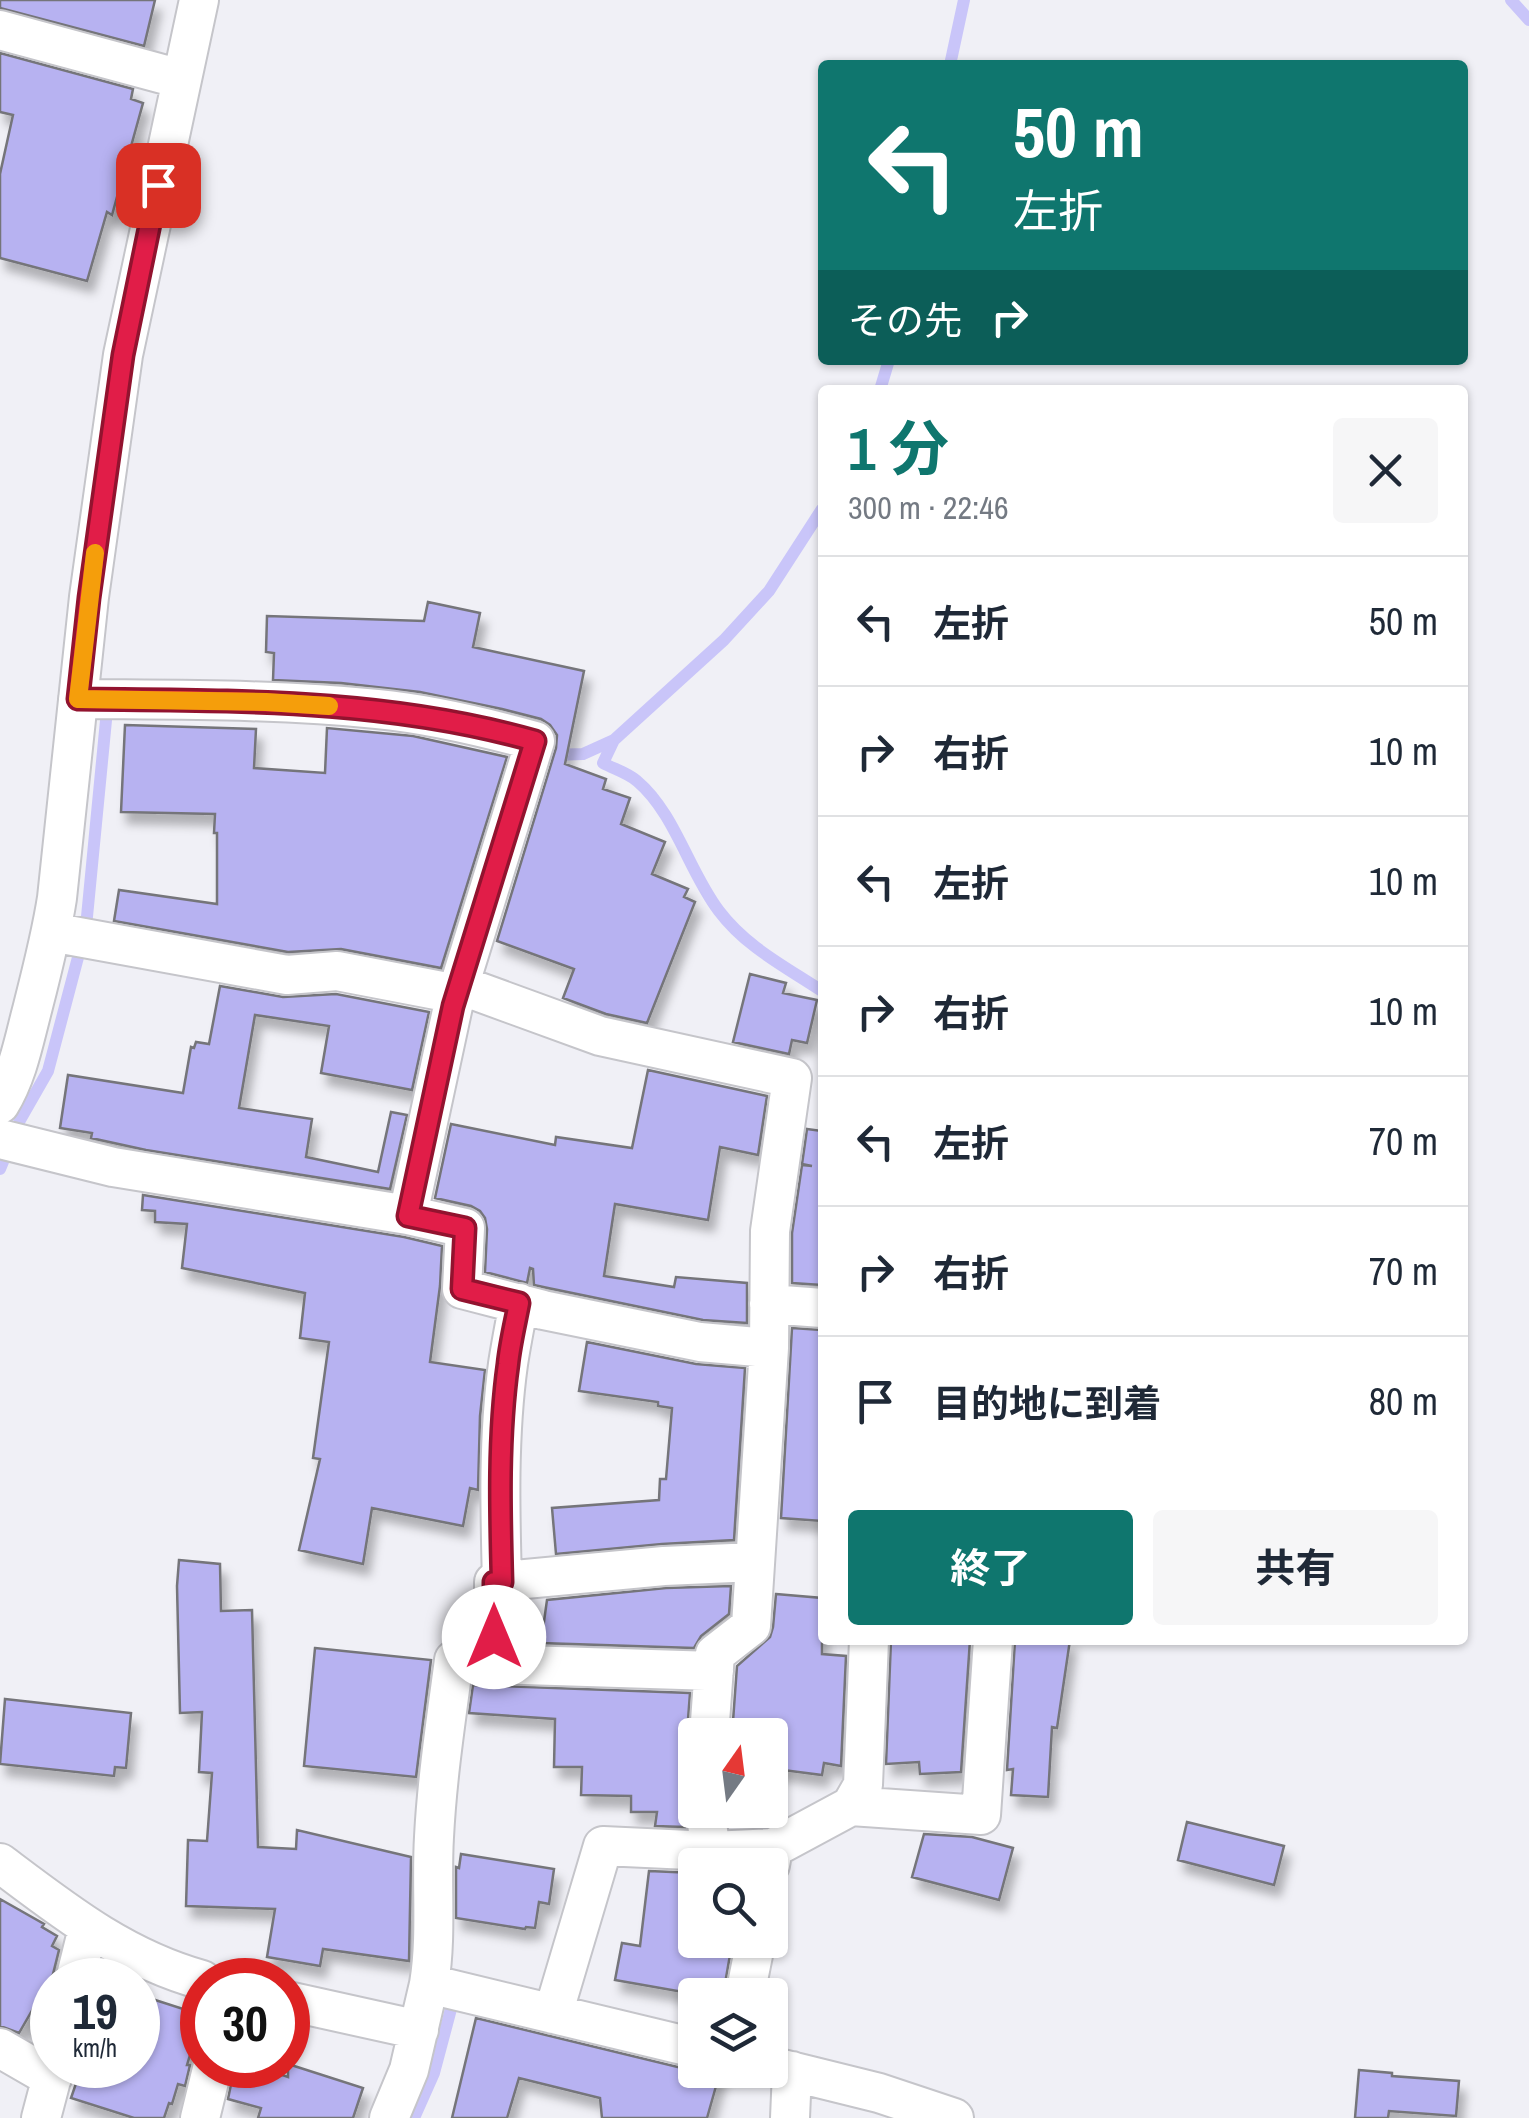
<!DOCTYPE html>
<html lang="ja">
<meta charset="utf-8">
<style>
body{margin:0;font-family:"Archivo Narrow","Noto Sans JP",sans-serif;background:#f6f6f7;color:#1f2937;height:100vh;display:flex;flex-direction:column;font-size:38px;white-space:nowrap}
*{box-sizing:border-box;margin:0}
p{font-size:32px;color:#747a83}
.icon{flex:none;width:55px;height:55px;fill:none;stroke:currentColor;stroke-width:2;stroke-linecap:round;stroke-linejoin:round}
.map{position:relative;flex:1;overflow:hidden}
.drawer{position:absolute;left:818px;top:385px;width:650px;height:1260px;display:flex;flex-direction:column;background:#fff;border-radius:10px;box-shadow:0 2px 8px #0004}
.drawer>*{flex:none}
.banner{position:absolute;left:818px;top:60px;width:650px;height:305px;border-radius:10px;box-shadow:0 2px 8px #0004;background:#0f766e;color:#fff;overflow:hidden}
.needle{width:65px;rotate:14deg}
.fabs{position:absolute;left:678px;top:1718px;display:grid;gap:20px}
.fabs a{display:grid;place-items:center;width:110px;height:110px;border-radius:10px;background:#fff;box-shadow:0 2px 8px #0004;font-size:50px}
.speed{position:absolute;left:30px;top:1958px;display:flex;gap:20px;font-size:50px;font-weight:700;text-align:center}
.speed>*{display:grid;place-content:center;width:130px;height:130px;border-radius:50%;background:#fff;box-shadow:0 2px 8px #0004;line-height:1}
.speed small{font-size:25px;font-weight:400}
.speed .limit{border:15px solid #d22;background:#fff;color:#111}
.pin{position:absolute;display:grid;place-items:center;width:85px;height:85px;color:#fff;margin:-42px;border-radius:20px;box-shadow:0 5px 15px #0006}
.me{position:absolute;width:110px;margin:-55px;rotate:0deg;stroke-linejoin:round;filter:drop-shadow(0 0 8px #0008)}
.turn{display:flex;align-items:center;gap:35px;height:210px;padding:0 30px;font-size:45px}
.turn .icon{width:130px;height:130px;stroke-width:2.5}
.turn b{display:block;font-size:70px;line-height:85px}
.then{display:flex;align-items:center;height:95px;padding:0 30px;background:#0003;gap:20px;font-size:38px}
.round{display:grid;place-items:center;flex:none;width:105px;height:105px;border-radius:10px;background:#f6f6f7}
.headline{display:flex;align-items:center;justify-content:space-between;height:170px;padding:0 30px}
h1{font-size:60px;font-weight:700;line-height:75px;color:#0f766e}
.cta{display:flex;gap:20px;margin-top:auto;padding:20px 30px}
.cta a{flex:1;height:115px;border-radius:10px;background:#0f766e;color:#fff;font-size:40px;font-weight:700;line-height:115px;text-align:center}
.cta a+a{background:#f6f6f7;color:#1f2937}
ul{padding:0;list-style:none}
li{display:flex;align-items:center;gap:30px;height:130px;padding:0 30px;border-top:2px solid #e0e1e3}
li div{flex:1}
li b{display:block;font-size:38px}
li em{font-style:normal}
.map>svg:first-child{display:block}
</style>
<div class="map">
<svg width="1529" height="2118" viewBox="0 0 1529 2118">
<defs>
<filter id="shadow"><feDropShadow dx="6" dy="11" stdDeviation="5" flood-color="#0004"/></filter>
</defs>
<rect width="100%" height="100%" fill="#f0f0f6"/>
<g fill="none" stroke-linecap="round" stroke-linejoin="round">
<path stroke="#c9c5f9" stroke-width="12" d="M 1511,0 L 1529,20
M 950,65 L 964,0
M 880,390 L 889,360
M 614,740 L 603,763 C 614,769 628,773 637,781 C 675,813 689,872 719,911 C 746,947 786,967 822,991
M 552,755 L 583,754 L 614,740 L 724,640 L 769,591 L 822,509
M 0,1169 L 20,1120 L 48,1071 L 86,927 L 107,710 L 117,710
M 414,2118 L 434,2073 L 451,2009 L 459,1997"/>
</g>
<path fill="#b7b2f1" stroke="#75757a" stroke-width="2.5" filter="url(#shadow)" d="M 0,0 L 155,0 L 144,46 L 0,8 Z
M 0,53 L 133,89 L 131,99 L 143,103 L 112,215 L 107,212 L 87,281 L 0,258 L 0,174 L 13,115 L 0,112 Z
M 428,602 L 480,613 L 473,647 L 584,671 L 565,764 L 606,779 L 603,789 L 630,798 L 621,824 L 665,842 L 652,874 L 688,889 L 684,897 L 695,902 L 647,1023 L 606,1014 L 563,998 L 574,969 L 497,941 L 556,748 L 557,735 L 550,725 L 541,719 L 502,709 L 420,692 L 341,683 L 273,680 L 274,653 L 266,652 L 267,616 L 424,621 Z
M 125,725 L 256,729 L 254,768 L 325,773 L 327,728 L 413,736 L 507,757 L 441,968 L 341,949 L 288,952 L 114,921 L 119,890 L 217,904 L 217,833 L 214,833 L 215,814 L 121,812 Z
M 750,974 L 786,983 L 783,993 L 817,1000 L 807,1043 L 792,1040 L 789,1054 L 733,1042 Z
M 220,986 L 283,997 L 336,994 L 429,1012 L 412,1090 L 321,1073 L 329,1026 L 255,1015 L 239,1108 L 312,1119 L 306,1157 L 378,1172 L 391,1112 L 407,1115 L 390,1189 L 146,1150 L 91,1138 L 92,1133 L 60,1128 L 68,1075 L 183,1093 L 191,1047 L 194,1048 L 196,1042 L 209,1044 Z
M 648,1070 L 767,1096 L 758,1155 L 720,1147 L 708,1220 L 615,1204 L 604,1276 L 674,1287 L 676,1277 L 747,1283 L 747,1323 L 703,1320 L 548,1288 L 534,1285 L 533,1269 L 530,1268 L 527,1283 L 485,1272 L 487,1229 L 485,1218 L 480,1211 L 471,1206 L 435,1198 L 451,1124 L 555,1145 L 556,1137 L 632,1148 Z
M 807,1129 L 822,1131 L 822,1285 L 792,1283 L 792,1233 L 802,1165 L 812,1166 L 802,1164 Z
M 143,1195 L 404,1237 L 442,1246 L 440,1286 L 430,1362 L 485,1370 L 480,1416 L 478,1490 L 470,1488 L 463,1526 L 372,1508 L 363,1564 L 299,1550 L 320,1459 L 313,1458 L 329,1342 L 300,1338 L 305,1293 L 182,1268 L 187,1224 L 155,1222 L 155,1211 L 142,1210 Z
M 792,1328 L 822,1330 L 822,1521 L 781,1518 Z
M 587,1342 L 696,1364 L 745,1368 L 734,1540 L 662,1544 L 556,1554 L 552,1508 L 659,1500 L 660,1479 L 666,1479 L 672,1408 L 658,1406 L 658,1402 L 579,1391 Z
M 179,1560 L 220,1564 L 221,1611 L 252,1610 L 258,1847 L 296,1849 L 297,1830 L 411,1857 L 409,1961 L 323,1949 L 320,1966 L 267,1957 L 275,1909 L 186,1906 L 188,1840 L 207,1841 L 212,1773 L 199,1772 L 202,1712 L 180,1713 L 177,1586 Z
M 731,1586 L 729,1614 L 701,1636 L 694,1648 L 541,1643 L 547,1600 L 666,1588 Z
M 776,1594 L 822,1598 L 822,1654 L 846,1656 L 841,1766 L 824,1763 L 822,1775 L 775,1769 L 780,1735 L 732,1735 L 737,1666 L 770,1637 L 773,1627 Z
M 891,1640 L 970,1640 L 961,1772 L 920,1774 L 919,1762 L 886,1764 Z
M 1015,1640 L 1070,1640 L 1057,1728 L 1052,1727 L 1048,1797 L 1011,1795 L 1013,1769 L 1007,1770 Z
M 315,1648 L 431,1660 L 416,1777 L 304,1766 Z
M 473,1685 L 690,1693 L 687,1733 L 688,1744 L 695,1752 L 695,1790 L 684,1803 L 685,1827 L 655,1826 L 657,1812 L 631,1812 L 631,1796 L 581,1795 L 582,1767 L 554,1767 L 555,1719 L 469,1713 Z
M 5,1699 L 131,1713 L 126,1768 L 115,1767 L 114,1776 L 0,1764 Z
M 1187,1822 L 1284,1846 L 1274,1885 L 1178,1860 Z
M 924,1834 L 972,1837 L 1013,1848 L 999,1900 L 912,1877 Z
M 461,1854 L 554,1869 L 549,1904 L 539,1902 L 535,1928 L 526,1927 L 525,1929 L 456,1918 L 456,1867 L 459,1868 Z
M 649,1871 L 695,1873 L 695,1950 L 730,1955 L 723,1995 L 700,1995 L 615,1980 L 622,1943 L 640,1946 Z
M 0,1899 L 44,1924 L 42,1927 L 57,1936 L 52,1946 L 59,1950 L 53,1974 L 19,2033 L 0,2026 Z
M 149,1998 L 202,2015 L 187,2065 L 190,2065 L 185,2086 L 178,2084 L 172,2104 L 169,2103 L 164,2118 L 134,2118 L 71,2098 L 82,2066 L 121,2078 L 126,2065 L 138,2065 L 138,2032 Z
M 476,2018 L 690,2070 L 720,2072 L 707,2118 L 602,2118 L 600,2098 L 519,2078 L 507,2118 L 452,2118 Z
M 288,2064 L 363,2088 L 353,2118 L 258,2118 L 261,2108 L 228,2099 L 235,2065 L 253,2065 L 288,2077 Z
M 1359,2070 L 1392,2073 L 1392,2076 L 1459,2081 L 1456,2116 L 1389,2111 L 1388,2118 L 1355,2118 Z"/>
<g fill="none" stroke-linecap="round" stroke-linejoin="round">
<g stroke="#c5c5ca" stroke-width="42">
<path id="street" d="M 0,30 L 181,79
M 78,699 C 178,700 278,699 377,709 C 430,714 484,727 535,741 L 453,1006 L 408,1215 L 465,1228 L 462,1289 L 543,1310 L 700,1342 L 769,1348
M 51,932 L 287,975 L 337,971 L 457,994
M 460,985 L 600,1036 L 792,1078 L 770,1231 L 769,1348 L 751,1626 L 715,1654 L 709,1735
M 0,1104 C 17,1076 23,1045 31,1014 C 41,975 51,937 57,898 L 89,597 L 123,355 L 199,0
M 0,1139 L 113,1167 L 408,1215
M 769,1304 L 822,1308
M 502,1582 C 500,1510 498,1436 508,1364 C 511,1344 515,1324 519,1303
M 494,1664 L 714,1671
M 851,1806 L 981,1815 L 993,1640
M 705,1810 L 711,1851
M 0,1863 C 65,1912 123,1958 202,1980
M 770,1865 L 773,1848 L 851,1806 L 863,1785 L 869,1640
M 75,1980 L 88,1928
M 429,1984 C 437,1935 431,1886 434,1837 C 437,1778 446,1719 454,1660 L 494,1664 L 494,1582 L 664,1566 L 755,1562
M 745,1995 L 756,1940
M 288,2001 L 419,2030
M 553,2014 L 603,1846 L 711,1851 L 773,1848
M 0,2048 L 52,2078
M 770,2066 L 879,2093 L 954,2118
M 41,2118 L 55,2065
M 200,2118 L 213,2065
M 389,2118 L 409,2070 L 429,1984 L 695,2048
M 790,2118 L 792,2071"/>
</g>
<use href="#street" stroke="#fff" stroke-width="38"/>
</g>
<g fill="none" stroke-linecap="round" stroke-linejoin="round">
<g stroke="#92132f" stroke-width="25">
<path id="route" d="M 158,185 L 123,355 L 89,598 L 78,699 C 233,701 384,698 535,741 L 453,1006 L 408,1216 L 465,1228 L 462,1289 L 519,1303 C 515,1324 510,1344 508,1364 C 498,1436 500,1510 502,1582 L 494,1582 L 494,1637"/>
</g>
<use href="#route" stroke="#e11d48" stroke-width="18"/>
<path stroke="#f59e0b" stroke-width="18" d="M 95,553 L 78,699 L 266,702 L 329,706"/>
</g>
</svg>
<div class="fabs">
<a><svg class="needle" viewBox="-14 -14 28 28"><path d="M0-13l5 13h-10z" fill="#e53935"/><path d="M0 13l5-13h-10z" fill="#747a83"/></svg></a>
<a><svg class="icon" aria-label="search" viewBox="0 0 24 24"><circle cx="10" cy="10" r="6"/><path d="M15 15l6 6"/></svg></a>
<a><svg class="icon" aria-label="layers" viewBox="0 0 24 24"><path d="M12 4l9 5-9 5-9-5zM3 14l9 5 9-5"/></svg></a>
</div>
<div class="speed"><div>19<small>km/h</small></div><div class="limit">30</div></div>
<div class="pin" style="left:158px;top:185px;background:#d93025"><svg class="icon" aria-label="arrive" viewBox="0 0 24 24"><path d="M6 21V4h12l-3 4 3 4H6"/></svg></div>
<svg class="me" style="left:494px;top:1637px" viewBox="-20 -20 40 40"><circle r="19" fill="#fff"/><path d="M0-13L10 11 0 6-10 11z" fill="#e11d48"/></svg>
<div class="banner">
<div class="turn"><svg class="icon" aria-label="left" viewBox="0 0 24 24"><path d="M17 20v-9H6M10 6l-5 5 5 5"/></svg><div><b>50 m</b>左折</div></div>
<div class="then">その先<svg class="icon" aria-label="right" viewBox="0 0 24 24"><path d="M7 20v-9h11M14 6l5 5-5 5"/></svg></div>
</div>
<section class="drawer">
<div class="headline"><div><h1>1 分</h1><p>300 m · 22:46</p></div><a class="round"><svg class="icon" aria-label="close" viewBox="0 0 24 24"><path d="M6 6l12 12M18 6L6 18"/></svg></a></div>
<ul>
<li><svg class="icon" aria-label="left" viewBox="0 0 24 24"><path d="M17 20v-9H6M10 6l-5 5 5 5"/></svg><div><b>左折</b></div><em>50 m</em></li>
<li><svg class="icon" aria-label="right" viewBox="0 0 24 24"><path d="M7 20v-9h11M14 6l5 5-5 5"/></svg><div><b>右折</b></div><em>10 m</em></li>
<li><svg class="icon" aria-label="left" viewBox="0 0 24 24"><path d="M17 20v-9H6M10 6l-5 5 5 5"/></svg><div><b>左折</b></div><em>10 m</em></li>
<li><svg class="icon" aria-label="right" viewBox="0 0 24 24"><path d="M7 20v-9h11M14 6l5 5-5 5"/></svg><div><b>右折</b></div><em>10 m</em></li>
<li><svg class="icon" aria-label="left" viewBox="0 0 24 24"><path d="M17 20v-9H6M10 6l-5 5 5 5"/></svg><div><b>左折</b></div><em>70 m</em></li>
<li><svg class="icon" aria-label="right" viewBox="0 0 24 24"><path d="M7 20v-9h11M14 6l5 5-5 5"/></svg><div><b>右折</b></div><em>70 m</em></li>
<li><svg class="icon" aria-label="arrive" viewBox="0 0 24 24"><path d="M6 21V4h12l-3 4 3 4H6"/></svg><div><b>目的地に到着</b></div><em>80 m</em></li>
</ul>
<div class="cta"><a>終了</a><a>共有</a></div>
</section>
</div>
